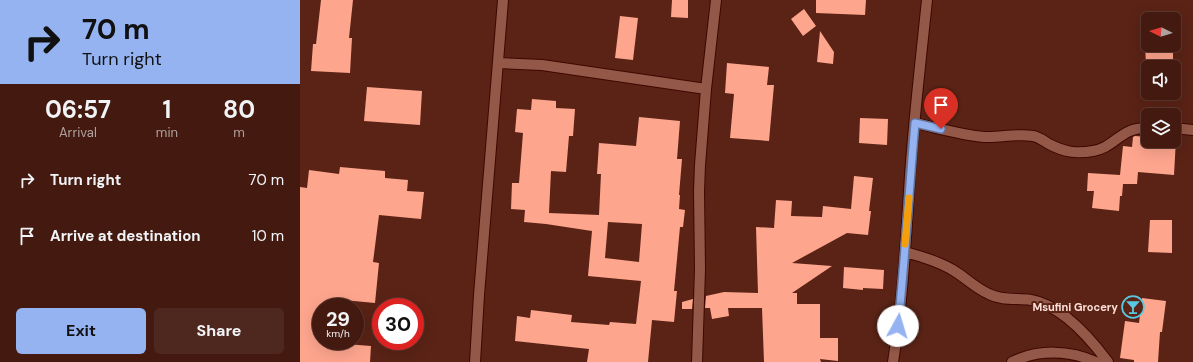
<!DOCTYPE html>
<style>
body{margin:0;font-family:"DM Sans",sans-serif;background:#4e271e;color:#f1f3f6;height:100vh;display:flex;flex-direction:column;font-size:15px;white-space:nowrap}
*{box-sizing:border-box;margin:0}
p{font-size:13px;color:#afa19f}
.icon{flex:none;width:22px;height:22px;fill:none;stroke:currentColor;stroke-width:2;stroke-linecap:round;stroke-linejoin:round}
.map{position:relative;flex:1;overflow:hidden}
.sheet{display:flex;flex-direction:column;background:#441a10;width:300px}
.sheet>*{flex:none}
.top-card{background:#95b2f1;color:#111;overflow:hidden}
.needle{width:26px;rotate:275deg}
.buttons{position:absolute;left:841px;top:12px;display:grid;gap:8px}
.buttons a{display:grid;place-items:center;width:40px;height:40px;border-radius:6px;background:#441a10;box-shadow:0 4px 16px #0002,0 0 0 1px #5c3830;font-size:20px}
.speed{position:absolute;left:12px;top:298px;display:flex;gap:8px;font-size:20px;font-weight:700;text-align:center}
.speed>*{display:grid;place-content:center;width:52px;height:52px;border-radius:50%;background:#441a10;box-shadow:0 4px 16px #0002,0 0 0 1px #5c3830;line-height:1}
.speed small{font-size:10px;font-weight:400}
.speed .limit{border:6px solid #d22;background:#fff;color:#111}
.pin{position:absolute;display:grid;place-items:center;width:34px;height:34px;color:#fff;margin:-41px -17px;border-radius:50% 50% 50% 0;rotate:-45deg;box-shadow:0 0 4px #0007}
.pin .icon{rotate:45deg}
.me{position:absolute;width:44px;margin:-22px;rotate:6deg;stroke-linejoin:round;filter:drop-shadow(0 0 3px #0008)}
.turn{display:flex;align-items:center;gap:14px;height:84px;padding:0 16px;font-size:18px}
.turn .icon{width:52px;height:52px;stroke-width:2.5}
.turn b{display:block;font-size:28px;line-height:34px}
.eta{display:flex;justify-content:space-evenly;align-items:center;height:68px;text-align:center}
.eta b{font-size:24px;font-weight:700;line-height:28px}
.cta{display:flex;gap:8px;margin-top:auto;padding:8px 16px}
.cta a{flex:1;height:46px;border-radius:6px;background:#95b2f1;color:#111;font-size:16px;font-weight:700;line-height:46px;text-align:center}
.cta a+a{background:#4e271e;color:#f1f3f6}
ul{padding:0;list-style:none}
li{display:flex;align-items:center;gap:12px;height:56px;padding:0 16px}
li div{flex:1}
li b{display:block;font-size:15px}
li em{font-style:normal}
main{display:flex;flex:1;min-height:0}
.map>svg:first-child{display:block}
</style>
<main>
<section class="sheet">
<div class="top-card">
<div class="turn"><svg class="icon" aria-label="right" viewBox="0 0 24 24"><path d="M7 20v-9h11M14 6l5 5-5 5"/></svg><div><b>70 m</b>Turn right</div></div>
</div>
<div class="eta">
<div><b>06:57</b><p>Arrival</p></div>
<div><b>1</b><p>min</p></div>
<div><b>80</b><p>m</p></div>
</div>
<ul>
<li><svg class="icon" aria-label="right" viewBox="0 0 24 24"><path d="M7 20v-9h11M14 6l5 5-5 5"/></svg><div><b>Turn right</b></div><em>70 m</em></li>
<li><svg class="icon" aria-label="arrive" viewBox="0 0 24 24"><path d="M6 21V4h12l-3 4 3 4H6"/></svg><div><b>Arrive at destination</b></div><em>10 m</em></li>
</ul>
<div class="cta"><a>Exit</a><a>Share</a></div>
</section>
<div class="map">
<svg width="893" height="362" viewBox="0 0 893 362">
<rect width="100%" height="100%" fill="#5a2316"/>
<path fill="#fea58e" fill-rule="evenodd" d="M 21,0 L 53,0 L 49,38 L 52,38 L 50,73 L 11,71 L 13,44 L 16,44 Z
M 372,0 L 388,0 L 388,18 L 371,17 Z
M 516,0 L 566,0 L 565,15 L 516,13 Z
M 504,9 L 516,26 L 503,36 L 491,19 Z
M 320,16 L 338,18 L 333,60 L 315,58 Z
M 520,31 L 534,52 L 533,64 L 517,62 Z
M 845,45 L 873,45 L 873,64 L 846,64 Z
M 427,63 L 469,67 L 467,85 L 474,85 L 469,141 L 430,138 L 434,94 L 425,93 Z
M 67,87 L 122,91 L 120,125 L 64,121 Z
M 232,99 L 256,101 L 256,108 L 275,109 L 273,136 L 269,136 L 266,172 L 251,171 L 249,213 L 299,215 L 301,174 L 297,174 L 299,143 L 336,146 L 339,117 L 380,121 L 377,159 L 382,159 L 379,195 L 380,195 L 379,209 L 385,210 L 383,227 L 380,227 L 374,291 L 377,291 L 374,322 L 352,320 L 348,362 L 287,362 L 289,349 L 215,341 L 217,316 L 230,318 L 231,310 L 272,315 L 271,322 L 309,325 L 310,322 L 336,324 L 341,281 L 288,276 L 292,231 L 246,224 L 224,222 L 225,210 L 211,209 L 212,183 L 219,183 L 223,133 L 215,132 L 217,109 L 231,110 ZM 308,222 L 342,224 L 339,262 L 305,258 Z
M 560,118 L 588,119 L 587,145 L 559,143 Z
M 835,136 L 848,137 L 848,141 L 874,141 L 874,139 L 876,139 L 874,175 L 838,172 L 837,184 L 823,184 L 822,196 L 820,196 L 819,211 L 792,208 L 794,191 L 787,191 L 788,173 L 820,175 L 823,146 L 832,147 L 833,137 Z
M 40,167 L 85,171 L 85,178 L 108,180 L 107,191 L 124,192 L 121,219 L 79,215 L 73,262 L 79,263 L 75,303 L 33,299 L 32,307 L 21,307 L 21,342 L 71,346 L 70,362 L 0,362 L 0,187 L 7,188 L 9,170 L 39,174 Z
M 554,176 L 573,178 L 569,211 L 571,211 L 568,235 L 547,233 L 492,263 L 532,266 L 492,293 L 497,293 L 497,304 L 520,304 L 520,338 L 538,338 L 538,361 L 520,359 L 521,362 L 464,362 L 462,308 L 428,308 L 429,316 L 412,319 L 410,308 L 405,308 L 406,296 L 424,292 L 458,293 L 456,227 L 474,228 L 476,200 L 492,201 L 491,216 L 522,217 L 523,206 L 551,209 Z
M 850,220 L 872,220 L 872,253 L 848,252 Z
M 544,267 L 584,270 L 583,289 L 563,288 L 563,290 L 543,288 Z
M 842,298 L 866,301 L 862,332 L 860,332 L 858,362 L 834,362 L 834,360 L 820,358 L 825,321 L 839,323 Z
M 393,299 L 392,309 L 382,309 L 382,302 Z"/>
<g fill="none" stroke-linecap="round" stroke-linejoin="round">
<g stroke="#3d0800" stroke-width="12">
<path id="minor" d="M 198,63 L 242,65 L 406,89
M 615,123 C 638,128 661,135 684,137 C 700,138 716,133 733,136 C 739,137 744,141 749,144 C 764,152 776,154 793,151 C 810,148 816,137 830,131 C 836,128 842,128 848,128
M 874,128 L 893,130
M 605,252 C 620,256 637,261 651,269 C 664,276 675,288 689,294 C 702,301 717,298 731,300 C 762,305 790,338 808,362
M 175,362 L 179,295 L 203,0
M 397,362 L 400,269 L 399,191 L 400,165 L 406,89 L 416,0
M 593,362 C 603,300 606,237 610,175 C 614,117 621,58 627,0
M 712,362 C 738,349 770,350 796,362"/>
</g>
<use href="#minor" stroke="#945848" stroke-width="10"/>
</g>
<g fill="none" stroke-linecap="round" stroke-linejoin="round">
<g stroke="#61749d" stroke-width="10">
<path id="route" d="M 598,326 C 605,258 609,191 615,123 L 641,129"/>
</g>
<use href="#route" stroke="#95b2f1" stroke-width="7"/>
<path stroke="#f59e0b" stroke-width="7" d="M 605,244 L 609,198"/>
</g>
<defs>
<g id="bar-ring" transform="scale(1.15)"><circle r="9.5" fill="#5a2316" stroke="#58c9e3" stroke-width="1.5"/><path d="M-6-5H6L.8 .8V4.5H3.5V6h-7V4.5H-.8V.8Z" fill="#58c9e3"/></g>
</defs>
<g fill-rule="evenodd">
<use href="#bar-ring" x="833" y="307"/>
</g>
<g text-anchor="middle" stroke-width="4" stroke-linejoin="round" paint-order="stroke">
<g font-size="11" font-weight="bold" fill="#fcdfd7" stroke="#5a2316" text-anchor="end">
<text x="818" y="311">Msufini Grocery</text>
</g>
</g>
</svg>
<div class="buttons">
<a><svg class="needle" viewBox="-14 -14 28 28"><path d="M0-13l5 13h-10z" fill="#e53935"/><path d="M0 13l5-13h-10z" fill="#afa19f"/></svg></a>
<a><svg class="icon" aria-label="sound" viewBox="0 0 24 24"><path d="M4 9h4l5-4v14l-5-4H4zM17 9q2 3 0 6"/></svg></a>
<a><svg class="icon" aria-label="layers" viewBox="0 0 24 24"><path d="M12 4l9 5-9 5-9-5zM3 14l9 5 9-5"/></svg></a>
</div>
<div class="speed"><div>29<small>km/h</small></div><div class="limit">30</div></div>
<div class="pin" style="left:641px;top:129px;background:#d93025"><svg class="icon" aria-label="arrive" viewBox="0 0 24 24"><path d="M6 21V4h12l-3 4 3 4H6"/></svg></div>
<svg class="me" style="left:598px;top:326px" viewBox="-20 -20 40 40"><circle r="19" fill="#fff"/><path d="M0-13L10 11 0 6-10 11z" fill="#95b2f1"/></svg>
</div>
</main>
